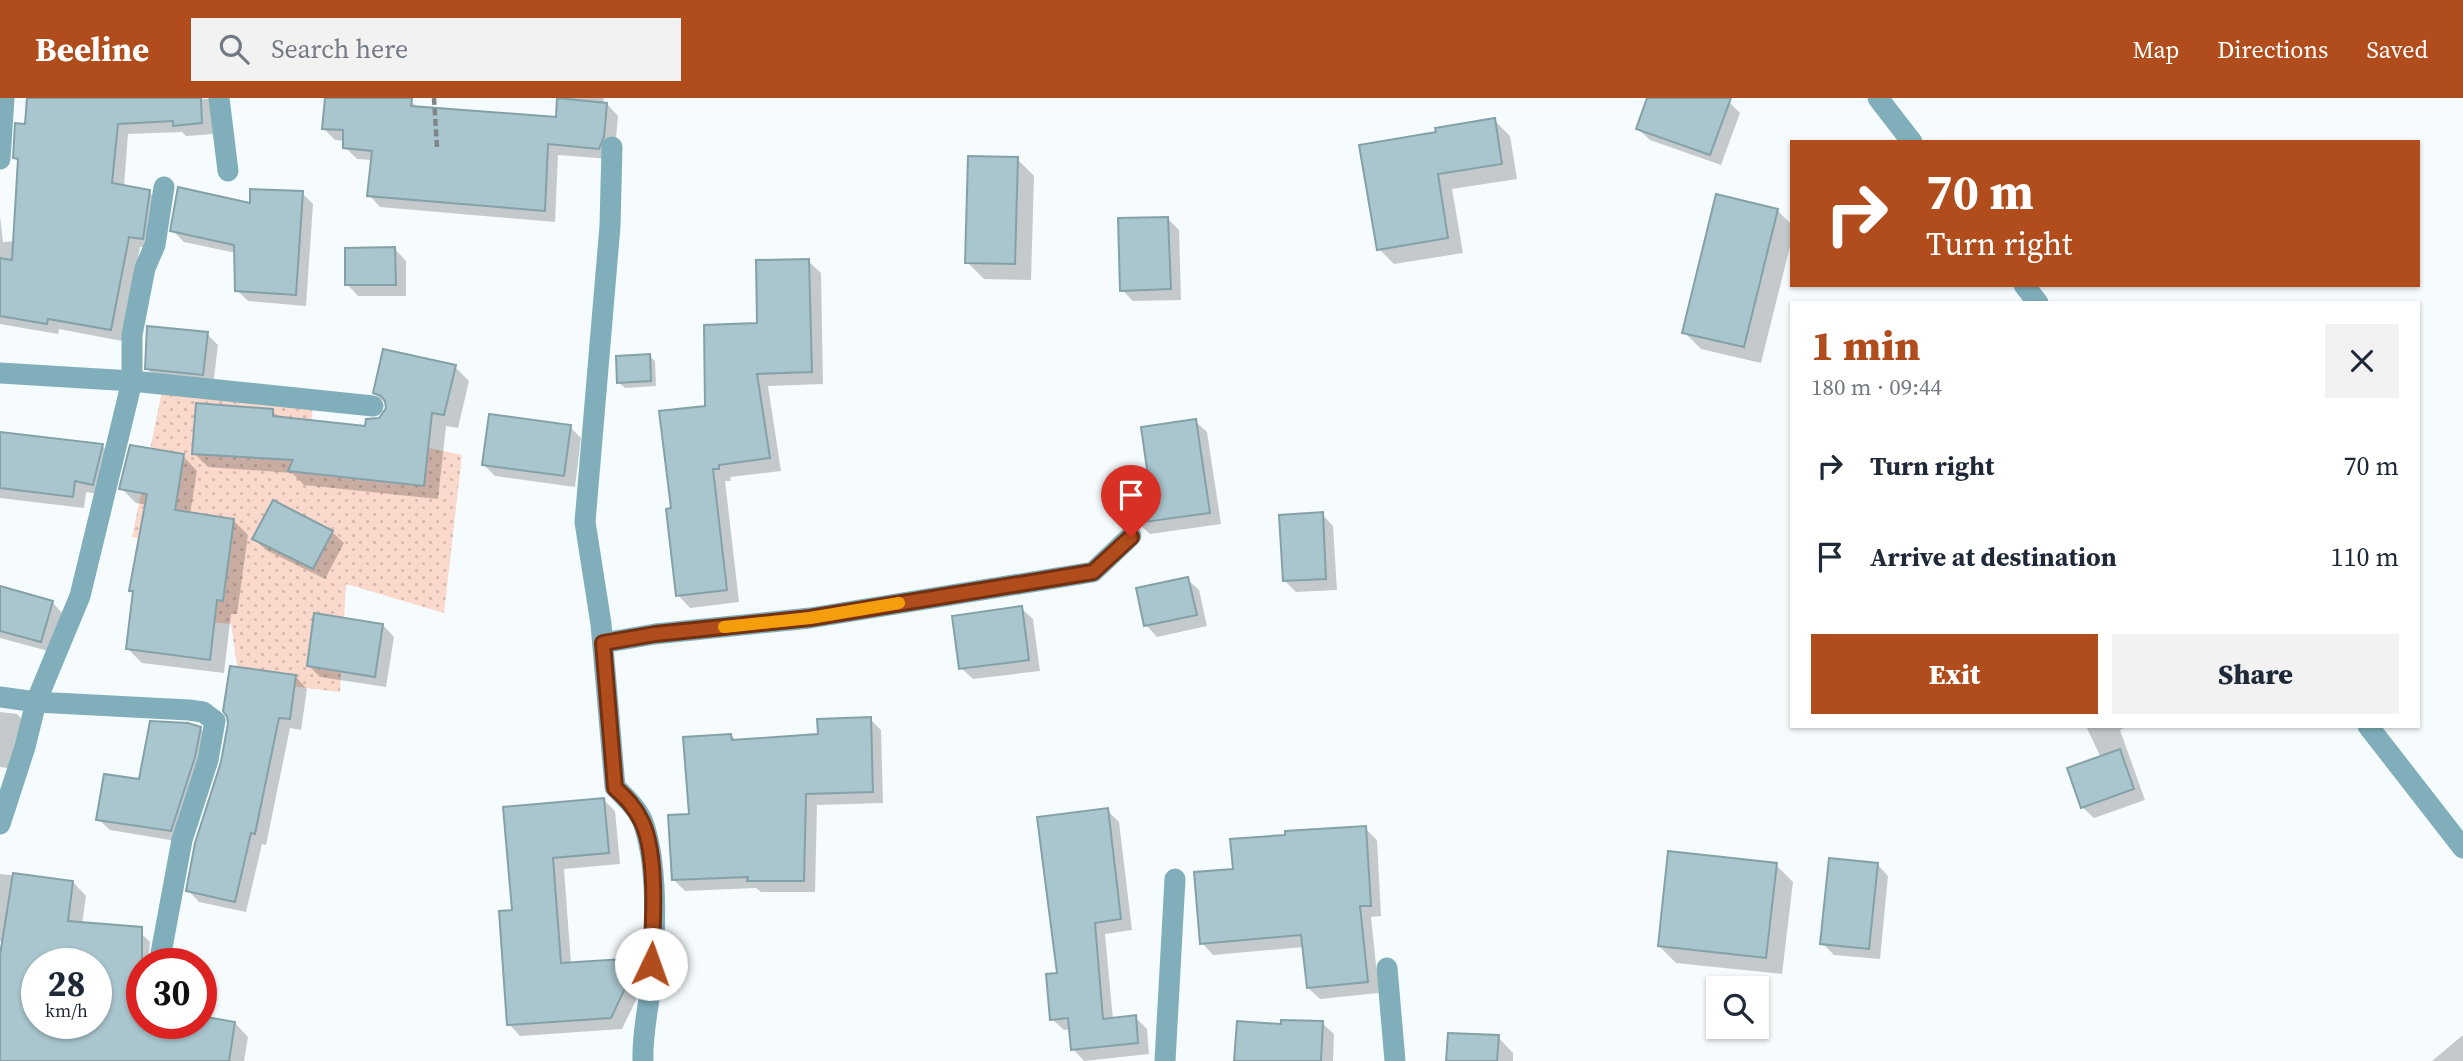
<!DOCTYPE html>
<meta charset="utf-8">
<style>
body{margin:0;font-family:"Source Serif 4",serif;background:#f2f2f3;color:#1f2937;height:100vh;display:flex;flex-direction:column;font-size:26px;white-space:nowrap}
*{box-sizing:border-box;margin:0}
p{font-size:23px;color:#747a83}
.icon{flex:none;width:38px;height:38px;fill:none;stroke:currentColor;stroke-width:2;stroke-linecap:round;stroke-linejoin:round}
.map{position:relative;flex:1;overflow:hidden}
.drawer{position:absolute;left:1790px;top:203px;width:630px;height:427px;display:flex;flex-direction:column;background:#fff;border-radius:0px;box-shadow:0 2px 5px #0004}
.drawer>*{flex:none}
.top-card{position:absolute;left:1790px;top:42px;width:630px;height:147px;border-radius:0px;box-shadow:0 2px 5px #0004;background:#b14c1c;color:#fff;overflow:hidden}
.tools{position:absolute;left:1706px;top:878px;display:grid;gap:14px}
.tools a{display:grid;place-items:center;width:63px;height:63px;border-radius:0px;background:#fff;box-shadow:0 2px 5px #0004;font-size:35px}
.speed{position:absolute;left:21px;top:850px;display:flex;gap:14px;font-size:35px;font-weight:700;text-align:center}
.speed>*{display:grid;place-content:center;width:91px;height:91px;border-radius:50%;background:#fff;box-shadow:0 2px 5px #0004;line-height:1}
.speed small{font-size:18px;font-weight:400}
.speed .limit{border:10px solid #d22;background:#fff;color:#111}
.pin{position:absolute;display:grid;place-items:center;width:60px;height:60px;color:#fff;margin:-72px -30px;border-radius:50% 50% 50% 0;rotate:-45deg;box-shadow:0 0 7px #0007}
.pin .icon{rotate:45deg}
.me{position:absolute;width:77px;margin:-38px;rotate:3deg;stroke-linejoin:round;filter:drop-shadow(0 0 5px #0008)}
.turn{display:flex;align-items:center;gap:24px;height:147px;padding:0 21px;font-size:32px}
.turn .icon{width:91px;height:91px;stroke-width:2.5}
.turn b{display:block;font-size:49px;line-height:60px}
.round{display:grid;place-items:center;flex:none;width:74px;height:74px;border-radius:0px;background:#f2f2f3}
.headline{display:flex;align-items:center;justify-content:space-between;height:119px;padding:0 21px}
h1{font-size:42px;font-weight:800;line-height:52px;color:#b14c1c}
.button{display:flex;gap:14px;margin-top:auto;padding:14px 21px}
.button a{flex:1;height:80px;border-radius:0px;background:#b14c1c;color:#fff;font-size:28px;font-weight:800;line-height:80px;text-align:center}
.button a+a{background:#f2f2f3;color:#1f2937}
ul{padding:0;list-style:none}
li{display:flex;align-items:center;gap:21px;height:91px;padding:0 21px}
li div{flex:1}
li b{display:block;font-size:26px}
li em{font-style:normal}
header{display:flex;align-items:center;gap:42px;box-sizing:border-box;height:98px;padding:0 35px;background:#b14c1c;color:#fff}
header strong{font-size:33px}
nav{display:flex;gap:38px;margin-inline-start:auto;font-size:24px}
.search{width:490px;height:63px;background:#f2f2f3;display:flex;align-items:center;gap:18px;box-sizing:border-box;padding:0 24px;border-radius:0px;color:#747a83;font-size:26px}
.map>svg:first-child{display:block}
</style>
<header>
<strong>Beeline</strong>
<div class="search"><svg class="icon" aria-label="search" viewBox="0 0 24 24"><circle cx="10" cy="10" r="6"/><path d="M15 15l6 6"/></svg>Search here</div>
<nav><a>Map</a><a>Directions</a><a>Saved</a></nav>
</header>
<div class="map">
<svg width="2463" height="963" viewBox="0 0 2463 963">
<defs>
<pattern id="grass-dots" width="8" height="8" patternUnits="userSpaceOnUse" patternTransform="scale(1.75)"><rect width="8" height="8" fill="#fad8cb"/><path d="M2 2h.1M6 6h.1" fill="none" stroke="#d5b8ae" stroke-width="1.8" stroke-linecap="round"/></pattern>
</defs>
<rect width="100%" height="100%" fill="#f6fcfe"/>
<path fill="url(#grass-dots)" d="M 162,293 L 313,297 L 312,325 L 462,357 L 444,515 L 346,486 L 340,594 L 239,582 L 231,526 L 176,521 L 175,447 L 132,439 Z"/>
<path fill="#0003" fill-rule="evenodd" d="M 26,0 L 211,1 L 213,36 L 186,38 L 182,34 L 128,36 L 124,89 L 149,94 L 161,105 L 153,151 L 140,149 L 122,243 L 59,231 L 58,236 L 0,226 L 0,118 L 3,144 L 18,143 Z
M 327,0 L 383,0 L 411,3 L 418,10 L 557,21 L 559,0 L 604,0 L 603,6 L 607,6 L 618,18 L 615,51 L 610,61 L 558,57 L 555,124 L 380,109 L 369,97 L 373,62 L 357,61 L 345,49 L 345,43 L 335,42 L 324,31 Z
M 1649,0 L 1718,0 L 1729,4 L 1740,15 L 1721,67 L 1650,42 L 1638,31 Z
M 1494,22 L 1510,38 L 1517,81 L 1452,91 L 1463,155 L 1394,166 L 1379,151 L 1438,36 Z
M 1017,61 L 1034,78 L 1031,182 L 984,181 L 967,164 Z
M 302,95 L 313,106 L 306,208 L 248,203 L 237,192 L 236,155 L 184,144 L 172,132 L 252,107 Z
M 1717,98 L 1778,113 L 1792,127 L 1792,140 L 1761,265 L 1701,251 L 1684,234 Z
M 1167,120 L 1179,132 L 1181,202 L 1133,203 L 1122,192 Z
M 395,151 L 406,163 L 406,198 L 358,198 L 347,186 Z
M 808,163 L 821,175 L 823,286 L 768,288 L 781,373 L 730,379 L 731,383 L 725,383 L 739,504 L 690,510 L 678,497 L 673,412 L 707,309 L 759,227 Z
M 207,236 L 218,247 L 213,288 L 158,282 L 147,270 Z
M 649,258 L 655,263 L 656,288 L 625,290 L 619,285 Z
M 455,269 L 469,283 L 458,330 L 446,328 L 438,401 L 304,387 L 292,375 L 208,369 L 194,355 L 272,313 L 281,321 L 366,330 L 380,321 L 388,310 L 387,307 L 374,294 Z
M 1195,323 L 1207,334 L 1221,426 L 1150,436 L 1138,425 L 1150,379 Z
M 570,329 L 581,340 L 575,389 L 495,378 L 483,366 Z
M 0,335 L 102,348 L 114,359 L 105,397 L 86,394 L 84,410 L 0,400 Z
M 183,358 L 197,373 L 190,416 L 233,422 L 248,437 L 237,516 L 231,516 L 224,575 L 142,565 L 128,551 L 134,495 L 131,492 L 147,407 L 136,405 L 121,390 Z
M 1322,416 L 1333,428 L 1337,492 L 1296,494 L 1285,483 Z
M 332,434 L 344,445 L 325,481 L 266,452 L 254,441 Z
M 1187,481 L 1199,492 L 1207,528 L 1157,539 L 1146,527 Z
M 0,489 L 52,504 L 63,516 L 52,554 L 0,540 Z
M 1021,510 L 1033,521 L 1040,573 L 973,581 L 961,570 Z
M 383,527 L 394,539 L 386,589 L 320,579 L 308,567 Z
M 296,579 L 307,591 L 301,632 L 290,630 L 266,747 L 262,746 L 246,814 L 199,804 L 188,792 L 223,665 Z
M 0,614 L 17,616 L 30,630 L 21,672 L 0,669 Z
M 870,621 L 881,632 L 883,705 L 817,707 L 815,794 L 761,794 L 756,790 L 685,793 L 674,782 L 691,718 L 731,637 L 736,643 L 819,638 Z
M 2086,628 L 2127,628 L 2120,632 L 2145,702 L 2094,720 L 2082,709 L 2101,660 Z
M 200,630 L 211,642 L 182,744 L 110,732 L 98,721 Z
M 604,702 L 615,713 L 620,766 L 564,771 L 571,866 L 624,862 L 635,874 L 637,900 L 622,931 L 520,938 L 509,926 L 514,814 L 505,710 Z
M 1107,712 L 1119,724 L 1132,832 L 1105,836 L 1113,922 L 1135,919 L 1147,931 L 1149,956 L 1084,963 L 1073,951 L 1071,931 L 1064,932 L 1052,921 Z
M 1365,730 L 1377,742 L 1381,818 L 1371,819 L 1379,895 L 1320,901 L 1308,890 L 1304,849 L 1213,857 L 1202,845 L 1235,772 Z
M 1877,766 L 1888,778 L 1880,861 L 1834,857 L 1822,845 Z
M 1776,767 L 1793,784 L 1782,876 L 1676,865 L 1659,848 Z
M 0,776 L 73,784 L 86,798 L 82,826 L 137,831 L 150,844 L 148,866 L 142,866 L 142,926 L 235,925 L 248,939 L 244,963 L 0,963 L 0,866 L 5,844 L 0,843 ZM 37,866 L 96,866 L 96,926 L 37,926 Z
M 1322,925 L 1334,936 L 1333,963 L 1236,963 L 1282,928 Z
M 2463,937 L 2463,963 L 2432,963 Z
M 1498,939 L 1513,955 L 1513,963 L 1448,963 Z"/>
<path fill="#a9c5cd" stroke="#85a1a8" stroke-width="2" fill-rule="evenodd" d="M 27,0 L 201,0 L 202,25 L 173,28 L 173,23 L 118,26 L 112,85 L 150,92 L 143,141 L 129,139 L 111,232 L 48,221 L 47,226 L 0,218 L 0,160 L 12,162 L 18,61 L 13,60 L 15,25 L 25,26 Z
M 325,0 L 412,0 L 411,8 L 556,19 L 557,0 L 607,5 L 604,39 L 599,51 L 548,46 L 545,113 L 367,98 L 372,53 L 343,50 L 343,32 L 322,31 Z
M 1647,0 L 1731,0 L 1710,57 L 1636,31 Z
M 1495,20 L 1502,66 L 1438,76 L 1448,140 L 1377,152 L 1359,47 L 1436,34 L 1435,30 Z
M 968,58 L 1018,59 L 1015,166 L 965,165 Z
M 178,89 L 250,105 L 250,91 L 303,93 L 296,197 L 235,193 L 234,147 L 170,133 Z
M 1716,96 L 1778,111 L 1744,249 L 1682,235 Z
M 1168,119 L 1171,191 L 1120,193 L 1118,120 Z
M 395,149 L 396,187 L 345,187 L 345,150 Z
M 809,161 L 812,274 L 757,276 L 770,360 L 719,367 L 719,371 L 713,371 L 727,492 L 676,498 L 666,411 L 671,410 L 659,313 L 705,308 L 704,227 L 757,225 L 756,162 Z
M 147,228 L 208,234 L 203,277 L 145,271 Z
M 383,251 L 456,267 L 444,317 L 432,315 L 424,388 L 288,373 L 293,362 L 192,356 L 196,305 L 273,311 L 273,318 L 365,328 L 366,321 L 379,320 L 386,310 L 385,303 L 381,298 L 373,295 Z
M 650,256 L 651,283 L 617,285 L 616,258 Z
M 489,316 L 571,327 L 564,378 L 482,367 Z
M 1196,321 L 1210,415 L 1137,425 L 1130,381 L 1148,378 L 1141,329 Z
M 0,334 L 103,346 L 93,387 L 75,383 L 73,399 L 0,390 Z
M 130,347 L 184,356 L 175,412 L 234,421 L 223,503 L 217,502 L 210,562 L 126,551 L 133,493 L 129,493 L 147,396 L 119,391 Z
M 273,402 L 333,433 L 313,471 L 252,441 Z
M 1323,414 L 1326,481 L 1283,483 L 1279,417 Z
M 1188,479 L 1197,517 L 1144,528 L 1136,490 Z
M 0,488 L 53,503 L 41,544 L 0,533 Z
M 1022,508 L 1029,562 L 959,571 L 952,518 Z
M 314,515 L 383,526 L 375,579 L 307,568 Z
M 230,568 L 296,577 L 290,621 L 279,620 L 255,736 L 251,735 L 235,804 L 186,793 L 195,745 L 221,664 L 228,625 L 227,619 L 223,613 Z
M 871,619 L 873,694 L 806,696 L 804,783 L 747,783 L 748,779 L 672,782 L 668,717 L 689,716 L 683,639 L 731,636 L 732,642 L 818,636 L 817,621 Z
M 150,623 L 188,625 L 201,629 L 195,659 L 171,733 L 96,722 L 104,676 L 139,681 Z
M 2120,651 L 2134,691 L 2081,710 L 2067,670 Z
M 604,700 L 609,755 L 553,760 L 561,865 L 624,861 L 626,888 L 611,920 L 507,927 L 499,813 L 512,812 L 503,709 Z
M 1108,710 L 1121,821 L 1095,825 L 1103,921 L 1136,917 L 1138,945 L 1071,952 L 1068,920 L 1050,922 L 1046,876 L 1057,875 L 1037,719 Z
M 1366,728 L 1371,808 L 1360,808 L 1368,884 L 1307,890 L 1301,837 L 1200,846 L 1194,774 L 1233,771 L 1230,741 L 1285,737 L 1285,733 Z
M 1668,753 L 1777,765 L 1766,860 L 1658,848 Z
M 1829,760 L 1878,765 L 1869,851 L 1820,846 Z
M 13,775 L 73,783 L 68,823 L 142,829 L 142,926 L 201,926 L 201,918 L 235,924 L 229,963 L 0,963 L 0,857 ZM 37,866 L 96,866 L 96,926 L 37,926 Z
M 1281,922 L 1323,923 L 1321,963 L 1234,963 L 1237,923 L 1281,926 Z
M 1448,935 L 1499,937 L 1497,963 L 1446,963 Z"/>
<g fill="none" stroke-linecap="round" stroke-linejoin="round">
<path stroke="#7e8689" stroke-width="4.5" stroke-dasharray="7 3.5" stroke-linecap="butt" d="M 434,0 L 437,49"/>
<path stroke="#80afbb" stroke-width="21" d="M 219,0 L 228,73
M 1878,0 L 1912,44
M 612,49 L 610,128 L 585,424 L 601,526 L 615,689 C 627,701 639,712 644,727 C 659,773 655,846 650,894 C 647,917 642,939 643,963
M 0,61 L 4,0
M 2024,187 L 2038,205
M 0,275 L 132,283 L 373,308
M 603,545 L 655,536 L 810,520 L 1093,474 L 1131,438
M 0,599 L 36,604 L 189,612 L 203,614 L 215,623 L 208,662 L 182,742 L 159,866
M 2368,628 L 2463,750
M 0,726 L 25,649 L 36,604 L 80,498 L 132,283 L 132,237 L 145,170 L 155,147 L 164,89
M 1387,870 L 1395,963
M 1165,963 L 1175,781"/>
</g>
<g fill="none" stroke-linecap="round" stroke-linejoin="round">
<g stroke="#733112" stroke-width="18">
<path id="route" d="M 651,866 C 653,828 658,758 642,724 C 635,709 626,700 615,690 L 603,545 L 655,536 L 810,520 L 1093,474 L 1131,439"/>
</g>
<use href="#route" stroke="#b14c1c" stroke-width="12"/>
<path stroke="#f59e0b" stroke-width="12" d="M 724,529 L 810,520 L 899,505"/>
</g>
</svg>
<div class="tools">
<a><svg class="icon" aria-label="search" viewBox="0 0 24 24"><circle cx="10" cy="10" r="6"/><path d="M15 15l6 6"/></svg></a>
</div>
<div class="speed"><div>28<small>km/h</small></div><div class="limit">30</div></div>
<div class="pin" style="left:1131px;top:439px;background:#d93025"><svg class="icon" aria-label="arrive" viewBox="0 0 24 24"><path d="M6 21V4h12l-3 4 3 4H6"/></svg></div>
<svg class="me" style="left:651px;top:866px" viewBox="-20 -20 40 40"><circle r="19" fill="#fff"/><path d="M0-13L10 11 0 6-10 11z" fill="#b14c1c"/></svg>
<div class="top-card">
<div class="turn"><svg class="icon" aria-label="right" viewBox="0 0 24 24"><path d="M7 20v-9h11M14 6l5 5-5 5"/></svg><div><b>70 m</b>Turn right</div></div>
</div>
<section class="drawer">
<div class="headline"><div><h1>1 min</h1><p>180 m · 09:44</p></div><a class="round"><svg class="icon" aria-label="close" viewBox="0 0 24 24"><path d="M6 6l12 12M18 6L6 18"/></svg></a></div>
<ul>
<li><svg class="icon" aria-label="right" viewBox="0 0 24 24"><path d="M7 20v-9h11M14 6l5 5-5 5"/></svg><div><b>Turn right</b></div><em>70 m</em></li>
<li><svg class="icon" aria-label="arrive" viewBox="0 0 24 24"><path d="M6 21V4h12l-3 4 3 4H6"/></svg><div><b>Arrive at destination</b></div><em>110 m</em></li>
</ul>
<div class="button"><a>Exit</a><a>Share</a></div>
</section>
</div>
